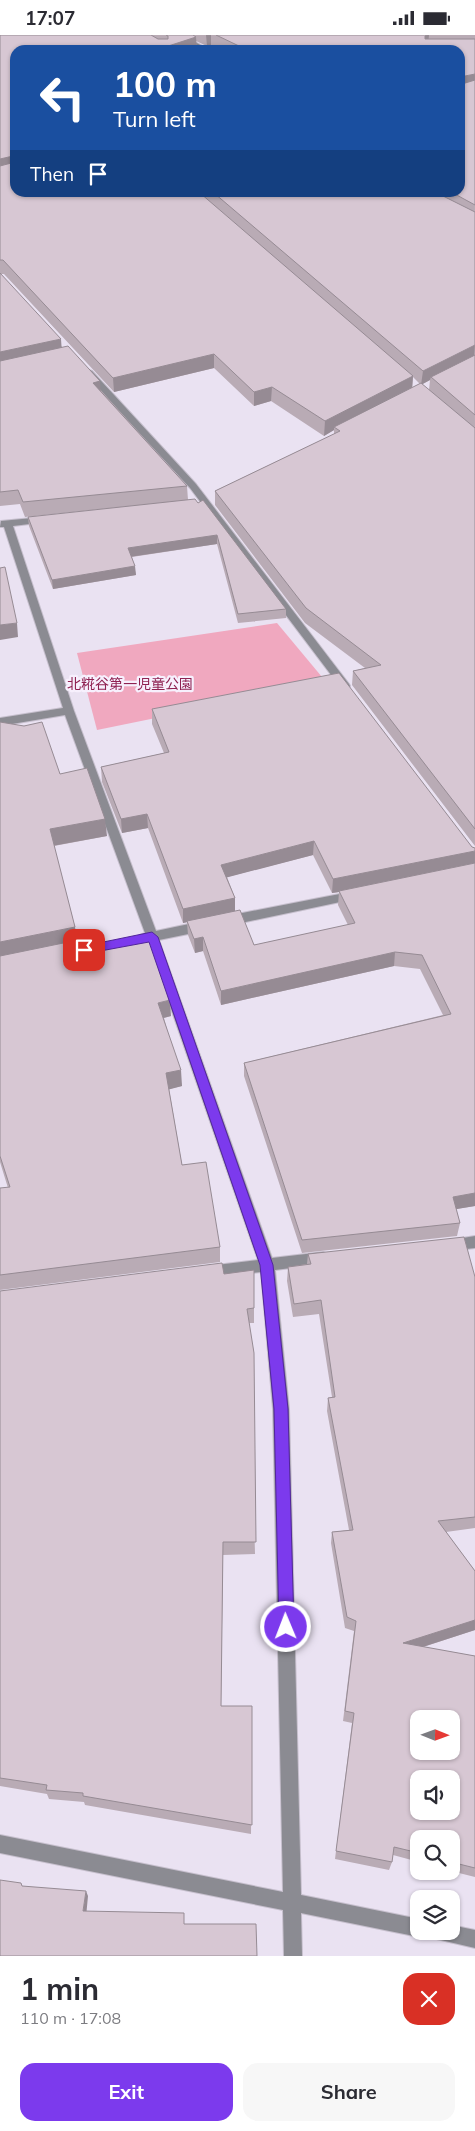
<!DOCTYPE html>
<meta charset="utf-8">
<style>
body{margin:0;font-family:Mulish,"Noto Sans JP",sans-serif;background:#f7f7f7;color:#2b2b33;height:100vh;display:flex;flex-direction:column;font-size:19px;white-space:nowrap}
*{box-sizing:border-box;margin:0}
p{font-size:16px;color:#7c7c81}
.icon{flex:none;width:28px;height:28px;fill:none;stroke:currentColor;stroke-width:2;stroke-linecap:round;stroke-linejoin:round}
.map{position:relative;height:1921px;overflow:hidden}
.drawer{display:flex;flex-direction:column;background:#fff;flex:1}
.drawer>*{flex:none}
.hud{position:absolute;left:10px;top:10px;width:455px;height:152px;border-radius:15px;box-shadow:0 1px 4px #0004;background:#1a4fa0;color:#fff;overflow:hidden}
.needle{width:32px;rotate:91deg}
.fabs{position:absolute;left:410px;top:1675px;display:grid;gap:10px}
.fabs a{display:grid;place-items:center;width:50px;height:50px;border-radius:10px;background:#fff;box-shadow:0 1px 4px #0004;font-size:25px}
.pin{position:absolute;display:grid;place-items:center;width:42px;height:42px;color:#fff;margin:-21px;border-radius:10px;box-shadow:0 2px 8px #0006}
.me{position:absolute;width:55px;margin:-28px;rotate:359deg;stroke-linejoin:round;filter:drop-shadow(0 0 4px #0008)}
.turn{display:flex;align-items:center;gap:18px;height:105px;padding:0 20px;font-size:22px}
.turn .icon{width:65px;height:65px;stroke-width:2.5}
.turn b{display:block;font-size:35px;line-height:42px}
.then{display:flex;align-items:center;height:48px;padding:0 20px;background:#0003;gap:10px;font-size:19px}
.round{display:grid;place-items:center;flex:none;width:52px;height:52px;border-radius:15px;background:#f7f7f7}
.overview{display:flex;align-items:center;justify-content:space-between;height:85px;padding:0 20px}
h1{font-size:30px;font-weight:700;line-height:38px}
.cta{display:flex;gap:10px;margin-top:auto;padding:10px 20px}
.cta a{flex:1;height:58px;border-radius:15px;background:#7c3aed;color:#fff;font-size:20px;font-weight:700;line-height:58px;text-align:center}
.cta a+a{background:#f7f7f7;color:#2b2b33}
.status{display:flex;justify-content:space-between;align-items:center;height:35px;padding:0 25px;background:#fff;direction:ltr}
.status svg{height:14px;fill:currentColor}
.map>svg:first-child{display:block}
</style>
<div class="status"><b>17:07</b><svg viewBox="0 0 49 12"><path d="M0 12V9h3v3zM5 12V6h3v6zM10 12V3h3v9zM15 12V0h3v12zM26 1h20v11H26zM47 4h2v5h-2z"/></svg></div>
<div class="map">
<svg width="475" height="1921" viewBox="0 0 475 1921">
<rect width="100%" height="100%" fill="#eae2f2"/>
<path fill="#f0a8bf" d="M 277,588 L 327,648 L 97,695 L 77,618 Z"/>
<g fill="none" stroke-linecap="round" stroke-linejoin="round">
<g stroke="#c6bfcd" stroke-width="2">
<path id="minor" d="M 175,0 L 183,0 L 209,15 L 201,15 Z
M 89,335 L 92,336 L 196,449 L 349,649 L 350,651 L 349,653 L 341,653 L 190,453 L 86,340 L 85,338 Z
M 43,482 L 48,485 L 46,487 L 13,491 L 74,676 L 156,896 L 203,886 L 209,891 L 203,896 L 159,905 L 272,1223 L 323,1217 L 328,1219 L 330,1223 L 328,1227 L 323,1229 L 275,1235 L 289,1374 L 301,1860 L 419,1884 L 419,1896 L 451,1896 L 451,1890 L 475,1895 L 475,1913 L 428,1902 L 426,1899 L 419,1902 L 301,1878 L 302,1921 L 284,1921 L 283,1875 L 0,1818 L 0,1800 L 283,1857 L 273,1374 L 261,1237 L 208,1243 L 203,1241 L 201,1237 L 203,1233 L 208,1231 L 258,1225 L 148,907 L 140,906 L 138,903 L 140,900 L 145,898 L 65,680 L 0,691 L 0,683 L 63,673 L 4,492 L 0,492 L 1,486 Z
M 355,856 L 359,857 L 361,860 L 359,863 L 227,891 L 221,886 L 227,881 Z
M 475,1201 L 475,1213 L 449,1216 L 444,1214 L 442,1210 L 444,1206 Z"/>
</g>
<use href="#minor" fill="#8b8b92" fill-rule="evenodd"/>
</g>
<path fill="#b9abb5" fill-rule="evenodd" d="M 0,0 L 475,0 L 475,811 L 352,650 L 353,636 L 365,633 L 305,588 L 215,470 L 215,456 L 334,399 L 334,395 L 324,401 L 271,366 L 254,371 L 214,333 L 114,357 L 4,239 L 1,239 L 62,312 L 187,451 L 188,465 L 286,574 L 286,583 L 238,588 L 217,509 L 132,522 L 136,540 L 53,554 L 29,491 L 28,482 L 132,471 L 25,482 L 20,469 L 0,471 ZM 196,6 L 207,11 L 211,10 L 222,15 L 460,15 L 460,158 L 15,158 L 15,15 L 197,15 ZM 413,342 L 420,349 L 412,353 ZM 430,345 L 429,355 L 422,349 Z
M 152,674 L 472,812 L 475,1171 L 456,1174 L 460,1188 L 457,1201 L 302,1218 L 244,1041 L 244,1028 L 443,980 L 420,934 L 394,931 L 221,970 L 203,916 L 195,918 L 188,900 L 187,887 L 183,888 L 148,793 L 122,798 L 102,747 L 101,732 L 164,718 L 152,689 ZM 313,820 L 332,858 L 339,857 L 338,870 L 348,890 L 254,910 L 235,876 L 235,863 L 227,842 Z
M 0,687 L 60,739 L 107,801 L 54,811 L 75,892 L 76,905 L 81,915 L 171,981 L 164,983 L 182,1051 L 169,1054 L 182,1130 L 220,1212 L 220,1227 L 0,1255 L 0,1153 L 8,1153 L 0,1127 Z
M 308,1219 L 475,1242 L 475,1493 L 446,1497 L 475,1536 L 475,1595 L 423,1612 L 475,1621 L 475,1842 L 451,1836 L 451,1804 L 419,1804 L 419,1827 L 393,1820 L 392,1827 L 389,1835 L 335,1824 L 352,1688 L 343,1686 L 354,1596 L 345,1593 L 331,1508 L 332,1497 L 349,1495 L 327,1376 L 328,1363 L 332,1362 L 319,1279 L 293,1282 L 287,1246 L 288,1232 L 307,1229 Z
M 224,1239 L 254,1273 L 254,1288 L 249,1288 L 255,1519 L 223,1520 L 221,1671 L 252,1671 L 251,1799 L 85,1770 L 84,1767 L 49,1764 L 47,1759 L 0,1751 L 0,1256 Z"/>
<path fill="#968b94" d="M 206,0 L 211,0 L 211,10 L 207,11 Z
M 427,0 L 429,0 L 428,11 L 424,13 L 425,1 Z
M 196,2 L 197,15 L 156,15 Z
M 475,39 L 475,48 L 460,54 L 460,42 Z
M 13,121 L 15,134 L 0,137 L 0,124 Z
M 61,304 L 62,318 L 0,331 L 0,317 Z
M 475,310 L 474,323 L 431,342 L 430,345 L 421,350 L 423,336 Z
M 214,319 L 214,333 L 114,357 L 113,343 Z
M 413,341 L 412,355 L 334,392 L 334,395 L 324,401 L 325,386 Z
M 100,346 L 101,360 L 93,348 Z
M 272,352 L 271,366 L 254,371 L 254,357 Z
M 217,500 L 217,509 L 129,522 L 128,513 Z
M 135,531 L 136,540 L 53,554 L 52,545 Z
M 17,588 L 18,602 L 0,605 L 0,590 Z
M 147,779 L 148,793 L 122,798 L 121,784 Z
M 105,784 L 107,801 L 52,811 L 50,794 Z
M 314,806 L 313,820 L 221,844 L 221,830 Z
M 475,816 L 475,828 L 339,856 L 339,857 L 332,858 L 333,844 Z
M 235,863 L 235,877 L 183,888 L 183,874 Z
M 75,892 L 77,909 L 0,924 L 0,907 Z
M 203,902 L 203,916 L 195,918 L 194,904 Z
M 395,917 L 394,931 L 221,970 L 221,956 Z
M 170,965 L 171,981 L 159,984 L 158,968 Z
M 181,1035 L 182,1051 L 167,1055 L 166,1038 Z
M 475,1158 L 475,1171 L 451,1175 L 453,1162 Z
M 475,1585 L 475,1595 L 401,1619 L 403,1608 Z
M 86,1856 L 88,1861 L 86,1882 L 83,1876 Z"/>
<path fill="#d7c7d3" stroke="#968b94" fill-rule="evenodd" d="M 0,0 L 151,0 L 158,4 L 168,4 L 168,1 L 166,0 L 193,0 L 196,2 L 156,15 L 15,15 L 15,126 L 13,121 L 0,124 Z
M 216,0 L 427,0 L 425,1 L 425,4 L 475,4 L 475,39 L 460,42 L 460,15 L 251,15 L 247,11 L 239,11 Z
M 475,45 L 475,170 L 453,158 L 460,158 L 460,48 L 462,49 Z
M 15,127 L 15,158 L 200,158 L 413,341 L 325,386 L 272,352 L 254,357 L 214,319 L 113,343 L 3,225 L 0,225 L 0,131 Z
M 214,158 L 437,158 L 475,177 L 475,310 L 423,336 Z
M 0,238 L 61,304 L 0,317 Z
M 68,311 L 100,346 L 93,348 L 187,451 L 23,467 L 18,455 L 0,457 L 0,326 Z
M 475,320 L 475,380 L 431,342 Z
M 421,348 L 475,393 L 475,794 L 353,636 L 381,630 L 306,573 L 215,456 L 340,396 L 334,392 Z
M 195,464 L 198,468 L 203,465 L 286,574 L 238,579 L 217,500 L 128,513 L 135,531 L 52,545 L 28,482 Z
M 5,532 L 17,588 L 0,590 L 0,533 Z
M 339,638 L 472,812 L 475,813 L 475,816 L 333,844 L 314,806 L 221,830 L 235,863 L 183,874 L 147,779 L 121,784 L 101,732 L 169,717 L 152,674 Z
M 0,687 L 24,691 L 42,687 L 60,739 L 87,733 L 105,784 L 50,794 L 75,892 L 0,907 Z
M 475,828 L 475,1158 L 453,1162 L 460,1188 L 302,1205 L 244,1028 L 451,979 L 422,920 L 395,917 L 221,956 L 203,902 L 194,904 L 187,886 L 240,875 L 254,910 L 355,888 L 339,856 Z
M 148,900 L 170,965 L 158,968 L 181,1035 L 166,1038 L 182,1130 L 206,1127 L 220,1212 L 0,1240 L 0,1153 L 10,1152 L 0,1121 L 0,921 L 78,905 L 81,915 Z
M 464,1202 L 475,1242 L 475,1482 L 438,1486 L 475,1536 L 475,1585 L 403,1608 L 475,1621 L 475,1833 L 451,1827 L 451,1804 L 419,1804 L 419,1818 L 394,1812 L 392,1827 L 336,1816 L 354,1678 L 345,1676 L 356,1586 L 347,1582 L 332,1497 L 353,1495 L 328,1363 L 335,1362 L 321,1265 L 294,1269 L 288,1232 L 311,1229 L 308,1219 ZM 419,1684 L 451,1684 L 451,1716 L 419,1716 ZM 419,1744 L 451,1744 L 451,1776 L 419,1776 Z
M 222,1228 L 224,1239 L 254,1235 L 254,1273 L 247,1274 L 254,1318 L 256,1507 L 223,1507 L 221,1671 L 252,1671 L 252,1790 L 83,1761 L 83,1758 L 46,1755 L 47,1750 L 0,1743 L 0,1256 Z
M 0,1845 L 21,1848 L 22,1851 L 86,1856 L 83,1876 L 184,1878 L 184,1889 L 256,1889 L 257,1921 L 0,1921 Z"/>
<path fill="#7c3aed" stroke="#51269a" d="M 152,897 L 158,902 L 273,1230 L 288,1374 L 294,1592 L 292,1597 L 286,1599 L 281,1597 L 279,1592 L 274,1374 L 260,1230 L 149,907 L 84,919 L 79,915 L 84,911 Z"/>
<g text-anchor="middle" stroke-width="4.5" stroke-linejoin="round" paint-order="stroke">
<g font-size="14" fill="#8f2151" stroke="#f7f0fd">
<text x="130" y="654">北糀谷第一児童公園</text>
</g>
</g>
</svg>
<div class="fabs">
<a><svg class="needle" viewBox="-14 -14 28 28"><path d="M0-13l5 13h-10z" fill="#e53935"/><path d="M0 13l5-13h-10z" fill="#7c7c81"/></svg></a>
<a><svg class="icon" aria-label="sound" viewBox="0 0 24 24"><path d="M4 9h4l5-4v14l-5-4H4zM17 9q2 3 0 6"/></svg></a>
<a><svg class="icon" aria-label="search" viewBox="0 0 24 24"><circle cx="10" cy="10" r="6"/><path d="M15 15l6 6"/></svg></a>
<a><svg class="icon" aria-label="layers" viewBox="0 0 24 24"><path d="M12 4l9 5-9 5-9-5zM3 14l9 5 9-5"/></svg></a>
</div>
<div class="pin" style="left:84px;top:915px;background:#d93025"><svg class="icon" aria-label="arrive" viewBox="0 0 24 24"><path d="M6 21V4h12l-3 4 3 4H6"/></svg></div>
<svg class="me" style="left:286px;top:1592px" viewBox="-20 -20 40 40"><circle r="17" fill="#7c3aed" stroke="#fff" stroke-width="3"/><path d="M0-11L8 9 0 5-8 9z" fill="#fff"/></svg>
<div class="hud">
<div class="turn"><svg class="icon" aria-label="left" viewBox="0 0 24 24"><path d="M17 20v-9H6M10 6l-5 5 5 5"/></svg><div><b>100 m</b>Turn left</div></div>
<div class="then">Then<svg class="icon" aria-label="arrive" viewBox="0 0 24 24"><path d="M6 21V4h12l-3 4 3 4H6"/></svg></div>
</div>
</div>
<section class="drawer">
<div class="overview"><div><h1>1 min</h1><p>110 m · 17:08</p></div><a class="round" style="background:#d93025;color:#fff"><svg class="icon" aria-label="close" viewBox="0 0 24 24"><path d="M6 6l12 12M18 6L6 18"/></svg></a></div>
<div class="cta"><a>Exit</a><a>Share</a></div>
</section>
